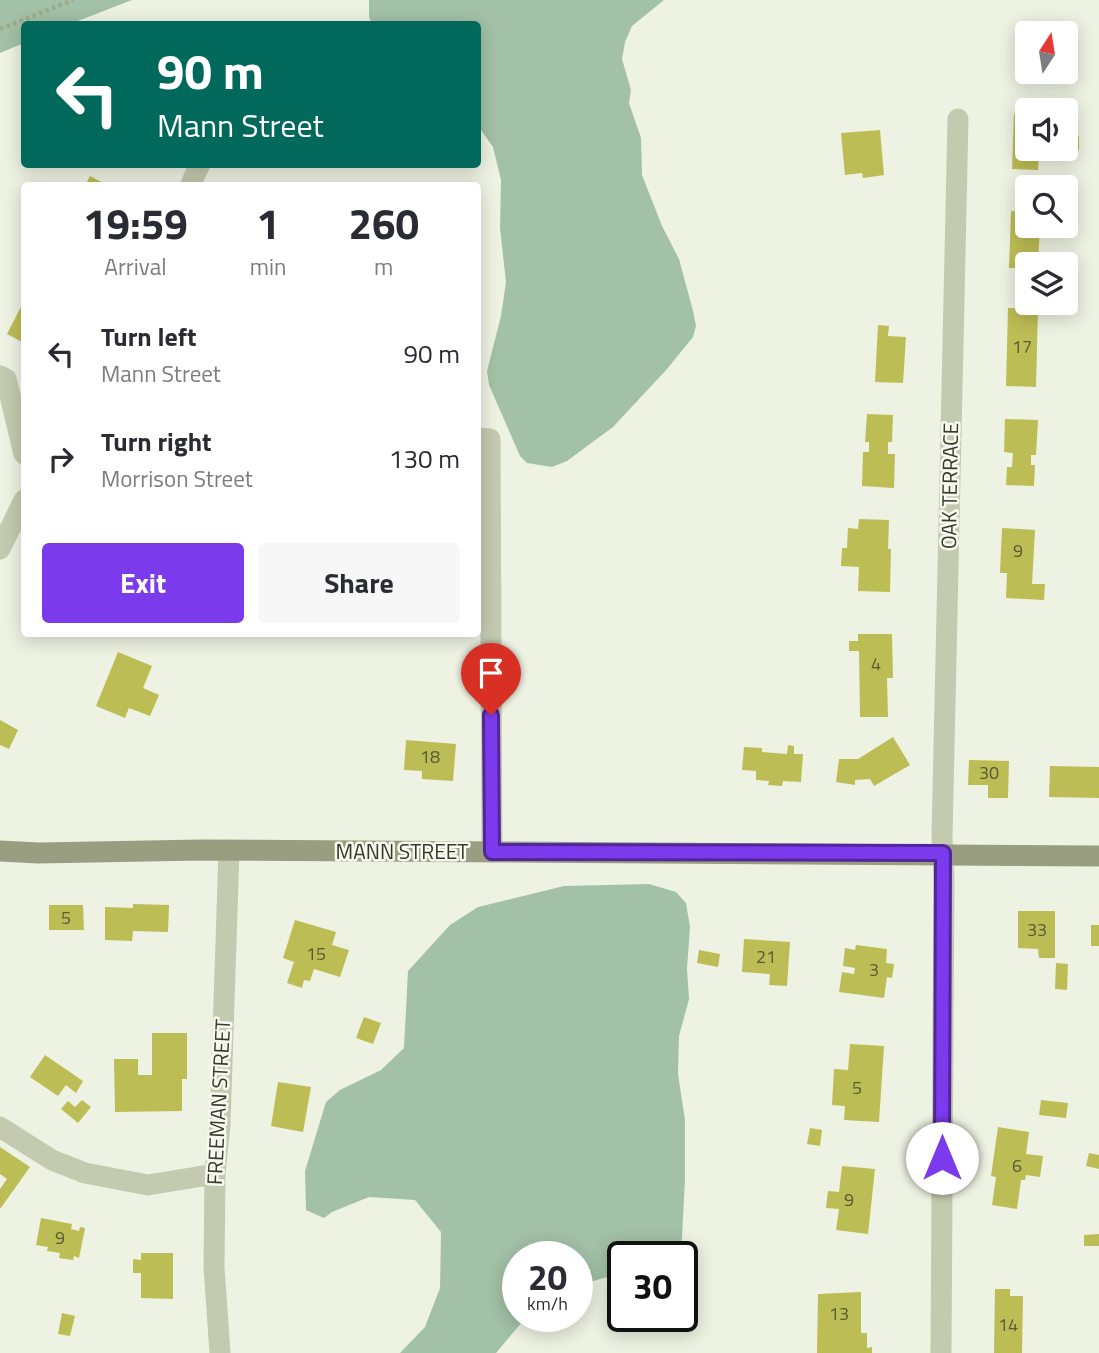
<!DOCTYPE html>
<style>
body{margin:0;font-family:"Titillium Web",sans-serif;background:#f7f7f7;color:#2b2b33;height:100vh;display:flex;flex-direction:column;font-size:26px;white-space:nowrap}
*{box-sizing:border-box;margin:0}
p{font-size:23px;color:#7c7c81}
.icon{flex:none;width:38px;height:38px;fill:none;stroke:currentColor;stroke-width:2;stroke-linecap:round;stroke-linejoin:round}
.map{position:relative;flex:1;overflow:hidden}
.sheet{position:absolute;left:21px;top:182px;width:460px;height:455px;display:flex;flex-direction:column;background:#fff;border-radius:7px;box-shadow:0 4px 18px #0003}
.sheet>*{flex:none}
.top-card{position:absolute;left:21px;top:21px;width:460px;height:147px;border-radius:7px;box-shadow:0 4px 18px #0003;background:#00695c;color:#fff;overflow:hidden}
.needle{width:46px;rotate:12deg}
.tools{position:absolute;left:1015px;top:21px;display:grid;gap:14px}
.tools a{display:grid;place-items:center;width:63px;height:63px;border-radius:7px;background:#fff;box-shadow:0 4px 18px #0003;font-size:35px}
.speed{position:absolute;left:502px;top:1241px;display:flex;gap:14px;font-size:35px;font-weight:700;text-align:center}
.speed>*{display:grid;place-content:center;width:91px;height:91px;border-radius:50%;background:#fff;box-shadow:0 4px 18px #0003;line-height:1}
.speed small{font-size:18px;font-weight:400}
.speed .limit{border:4px solid #111;border-radius:10px;background:#fff;color:#111}
.pin{position:absolute;display:grid;place-items:center;width:60px;height:60px;color:#fff;margin:-72px -30px;border-radius:50% 50% 50% 0;rotate:-45deg;box-shadow:0 0 7px #0007}
.pin .icon{rotate:45deg}
.me{position:absolute;width:77px;margin:-38px;rotate:0deg;stroke-linejoin:round;filter:drop-shadow(0 0 5px #0008)}
.turn{display:flex;align-items:center;gap:24px;height:147px;padding:0 21px;font-size:32px}
.turn .icon{width:91px;height:91px;stroke-width:2.5}
.turn b{display:block;font-size:49px;line-height:60px}
.eta{display:flex;justify-content:space-evenly;align-items:center;height:119px;text-align:center}
.eta b{font-size:42px;font-weight:700;line-height:49px}
.cta{display:flex;gap:14px;margin-top:auto;padding:14px 21px}
.cta a{flex:1;height:80px;border-radius:7px;background:#7c3aed;color:#fff;font-size:28px;font-weight:700;line-height:80px;text-align:center}
.cta a+a{background:#f7f7f7;color:#2b2b33}
ul{padding:0;list-style:none}
li{display:flex;align-items:center;gap:21px;height:105px;padding:0 21px}
li div{flex:1}
li b{display:block;font-size:26px}
li em{font-style:normal}
.map>svg:first-child{display:block}
</style>
<div class="map">
<svg width="1099" height="1353" viewBox="0 0 1099 1353">
<rect width="100%" height="100%" fill="#eef2e2"/>
<path fill="#a3c1a6" d="M 0,0 L 132,0 L 70,24 L 24,24 L 24,43 L 0,53 Z
M 369,0 L 664,0 L 632,26 L 625,42 L 622,59 L 631,90 L 629,103 L 641,138 L 642,175 L 662,226 L 679,259 L 693,311 L 696,326 L 693,337 L 667,369 L 613,427 L 567,461 L 552,467 L 527,463 L 520,456 L 489,385 L 487,371 L 501,316 L 506,282 L 500,228 L 501,180 L 493,147 L 478,126 L 478,24 L 372,24 L 369,17 Z
M 649,884 L 676,892 L 686,903 L 690,927 L 687,969 L 689,999 L 679,1036 L 678,1074 L 685,1120 L 685,1179 L 681,1256 L 623,1256 L 623,1273 L 578,1285 L 578,1256 L 518,1256 L 518,1316 L 532,1316 L 522,1322 L 496,1353 L 400,1353 L 425,1327 L 440,1288 L 441,1232 L 415,1200 L 369,1197 L 332,1212 L 324,1218 L 306,1210 L 305,1171 L 326,1102 L 340,1090 L 381,1070 L 404,1048 L 408,971 L 450,925 L 478,907 L 564,886 Z"/>
<path fill="#bdbd56" d="M 1014,114 L 1027,114 L 1027,149 L 1039,149 L 1038,170 L 1012,169 Z
M 880,130 L 884,175 L 863,178 L 862,173 L 845,175 L 841,133 Z
M 1066,136 L 1079,136 L 1079,150 L 1066,150 Z
M 90,176 L 109,186 L 85,186 Z
M 1011,211 L 1027,212 L 1027,226 L 1040,226 L 1038,264 L 1027,264 L 1027,268 L 1009,268 Z
M 24,301 L 24,343 L 7,334 Z
M 1008,308 L 1038,309 L 1036,387 L 1006,386 Z
M 878,325 L 889,326 L 888,336 L 906,337 L 903,383 L 875,382 Z
M 867,414 L 893,415 L 892,442 L 888,442 L 888,454 L 895,454 L 894,488 L 862,486 L 863,452 L 869,452 L 869,442 L 865,442 Z
M 1005,419 L 1038,420 L 1036,455 L 1031,455 L 1031,465 L 1035,465 L 1034,486 L 1006,485 L 1007,467 L 1012,467 L 1013,453 L 1004,452 Z
M 859,519 L 889,520 L 888,549 L 891,549 L 890,592 L 858,591 L 859,567 L 841,566 L 842,548 L 847,548 L 848,528 L 858,529 Z
M 1002,528 L 1035,530 L 1032,584 L 1045,584 L 1044,600 L 1006,598 L 1007,573 L 1000,573 Z
M 858,634 L 892,634 L 893,678 L 887,678 L 888,717 L 860,717 L 859,651 L 849,651 L 849,641 L 858,641 Z
M 118,652 L 152,666 L 143,688 L 159,695 L 150,716 L 129,708 L 125,718 L 96,706 Z
M 0,720 L 18,730 L 9,749 L 0,745 Z
M 893,737 L 910,765 L 874,786 L 870,779 L 855,780 L 855,785 L 836,782 L 839,759 L 858,759 Z
M 406,740 L 456,744 L 453,781 L 422,779 L 422,771 L 404,770 Z
M 788,745 L 794,746 L 794,754 L 803,754 L 801,782 L 783,781 L 782,786 L 768,785 L 769,781 L 756,780 L 756,771 L 742,770 L 744,747 L 762,748 L 762,752 L 787,754 Z
M 969,760 L 1009,761 L 1008,798 L 988,798 L 988,785 L 968,785 Z
M 1050,766 L 1099,767 L 1099,798 L 1049,797 Z
M 133,904 L 169,905 L 168,932 L 133,931 L 132,941 L 105,940 L 105,907 L 133,908 Z
M 49,905 L 83,905 L 84,930 L 49,930 Z
M 1018,911 L 1055,911 L 1055,958 L 1039,958 L 1038,949 L 1018,948 Z
M 295,920 L 336,932 L 332,945 L 349,950 L 340,977 L 314,969 L 310,981 L 304,980 L 302,988 L 287,983 L 294,962 L 283,958 Z
M 1091,925 L 1099,925 L 1099,946 L 1091,946 Z
M 744,939 L 790,942 L 787,986 L 769,985 L 770,974 L 742,972 Z
M 856,945 L 887,949 L 886,963 L 894,964 L 892,978 L 887,977 L 884,998 L 839,992 L 842,972 L 854,974 L 855,968 L 843,966 L 845,948 L 855,950 Z
M 699,950 L 720,954 L 718,967 L 697,963 Z
M 1056,963 L 1068,964 L 1067,990 L 1055,989 Z
M 364,1017 L 381,1023 L 373,1044 L 356,1038 Z
M 152,1033 L 187,1033 L 187,1079 L 182,1079 L 182,1111 L 115,1112 L 114,1059 L 138,1059 L 138,1075 L 152,1075 Z
M 850,1044 L 884,1046 L 879,1122 L 844,1120 L 845,1106 L 832,1105 L 834,1069 L 848,1070 Z
M 45,1055 L 83,1081 L 76,1093 L 66,1085 L 58,1096 L 30,1077 Z
M 278,1082 L 311,1087 L 303,1132 L 271,1126 Z
M 82,1100 L 91,1107 L 78,1123 L 61,1109 L 68,1101 L 75,1107 Z
M 1041,1100 L 1068,1103 L 1066,1118 L 1039,1115 Z
M 998,1127 L 1029,1132 L 1026,1154 L 1043,1156 L 1040,1177 L 1026,1175 L 1025,1180 L 1021,1180 L 1017,1209 L 992,1205 L 996,1177 L 991,1176 Z
M 810,1128 L 822,1130 L 820,1146 L 807,1144 Z
M 0,1147 L 30,1167 L 0,1209 L 0,1189 L 7,1179 L 0,1174 Z
M 1089,1153 L 1099,1155 L 1099,1169 L 1086,1166 Z
M 842,1166 L 875,1169 L 868,1234 L 836,1230 L 839,1209 L 826,1208 L 828,1191 L 839,1192 Z
M 41,1218 L 72,1224 L 71,1229 L 79,1231 L 80,1227 L 85,1228 L 79,1258 L 74,1256 L 73,1260 L 59,1258 L 60,1253 L 47,1251 L 48,1247 L 36,1245 Z
M 1099,1234 L 1099,1246 L 1084,1246 L 1084,1235 Z
M 141,1253 L 173,1253 L 173,1299 L 141,1298 L 141,1273 L 133,1273 L 133,1259 L 141,1260 Z
M 995,1289 L 1010,1289 L 1010,1296 L 1023,1296 L 1022,1353 L 994,1353 Z
M 861,1292 L 861,1333 L 867,1333 L 867,1348 L 872,1347 L 872,1353 L 817,1353 L 818,1294 Z
M 62,1313 L 75,1316 L 70,1336 L 58,1334 Z"/>
<g fill="none" stroke-linecap="round" stroke-linejoin="round">
<path stroke="#a2a78c" stroke-width="4.5" stroke-dasharray="3.5 3.5" stroke-linecap="butt" d="M 0,29 L 73,0"/>
<path stroke="#c4caaf" stroke-width="21" d="M 190,186 L 200,164
M 0,376 L 6,379 L 24,454
M 478,438 L 490,439 L 492,852
M 0,549 L 24,500
M 0,1127 L 52,1160 L 85,1173 L 148,1185 L 215,1174
M 220,1353 L 214,1267 L 215,1174 L 220,1124 L 229,851
M 941,1353 L 944,879 L 942,837 L 958,119"/>
<path stroke="#9a9e80" stroke-width="21" d="M 0,851 L 39,853 L 201,850 L 1099,856"/>
</g>
<g fill="none" stroke-linecap="round" stroke-linejoin="round">
<g stroke="#51269a" stroke-width="18">
<path id="route" d="M 491,715 L 492,852 L 943,853 L 942,1158"/>
</g>
<use href="#route" stroke="#7c3aed" stroke-width="12"/>
</g>
<g text-anchor="middle" stroke-width="5" stroke-linejoin="round" paint-order="stroke">
<g font-size="18" fill="#595a36">
<text x="1022" y="353">17</text>
<text x="1018" y="557">9</text>
<text x="876" y="670">4</text>
<text x="430" y="763">18</text>
<text x="989" y="779">30</text>
<text x="66" y="924">5</text>
<text x="1037" y="936">33</text>
<text x="316" y="960">15</text>
<text x="766" y="963">21</text>
<text x="874" y="976">3</text>
<text x="857" y="1094">5</text>
<text x="1017" y="1172">6</text>
<text x="849" y="1206">9</text>
<text x="60" y="1244">9</text>
<text x="839" y="1320">13</text>
<text x="1008" y="1331">14</text>
</g>
<g font-size="21" fill="#38392c" stroke="#f7faef">
<text transform="translate(950 486) rotate(-89)" y="7">OAK TERRACE</text>
<text x="402" y="859">MANN STREET</text>
<text transform="translate(219 1102) rotate(-87)" y="7">FREEMAN STREET</text>
</g>
</g>
</svg>
<div class="tools">
<a><svg class="needle" viewBox="-14 -14 28 28"><path d="M0-13l5 13h-10z" fill="#e53935"/><path d="M0 13l5-13h-10z" fill="#7c7c81"/></svg></a>
<a><svg class="icon" aria-label="sound" viewBox="0 0 24 24"><path d="M4 9h4l5-4v14l-5-4H4zM17 9q2 3 0 6"/></svg></a>
<a><svg class="icon" aria-label="search" viewBox="0 0 24 24"><circle cx="10" cy="10" r="6"/><path d="M15 15l6 6"/></svg></a>
<a><svg class="icon" aria-label="layers" viewBox="0 0 24 24"><path d="M12 4l9 5-9 5-9-5zM3 14l9 5 9-5"/></svg></a>
</div>
<div class="speed"><div>20<small>km/h</small></div><div class="limit">30</div></div>
<div class="pin" style="left:491px;top:715px;background:#d93025"><svg class="icon" aria-label="arrive" viewBox="0 0 24 24"><path d="M6 21V4h12l-3 4 3 4H6"/></svg></div>
<svg class="me" style="left:942px;top:1158px" viewBox="-20 -20 40 40"><circle r="19" fill="#fff"/><path d="M0-13L10 11 0 6-10 11z" fill="#7c3aed"/></svg>
<div class="top-card">
<div class="turn"><svg class="icon" aria-label="left" viewBox="0 0 24 24"><path d="M17 20v-9H6M10 6l-5 5 5 5"/></svg><div><b>90 m</b>Mann Street</div></div>
</div>
<section class="sheet">
<div class="eta">
<div><b>19:59</b><p>Arrival</p></div>
<div><b>1</b><p>min</p></div>
<div><b>260</b><p>m</p></div>
</div>
<ul>
<li><svg class="icon" aria-label="left" viewBox="0 0 24 24"><path d="M17 20v-9H6M10 6l-5 5 5 5"/></svg><div><b>Turn left</b><p>Mann Street</p></div><em>90 m</em></li>
<li><svg class="icon" aria-label="right" viewBox="0 0 24 24"><path d="M7 20v-9h11M14 6l5 5-5 5"/></svg><div><b>Turn right</b><p>Morrison Street</p></div><em>130 m</em></li>
</ul>
<div class="cta"><a>Exit</a><a>Share</a></div>
</section>
</div>
